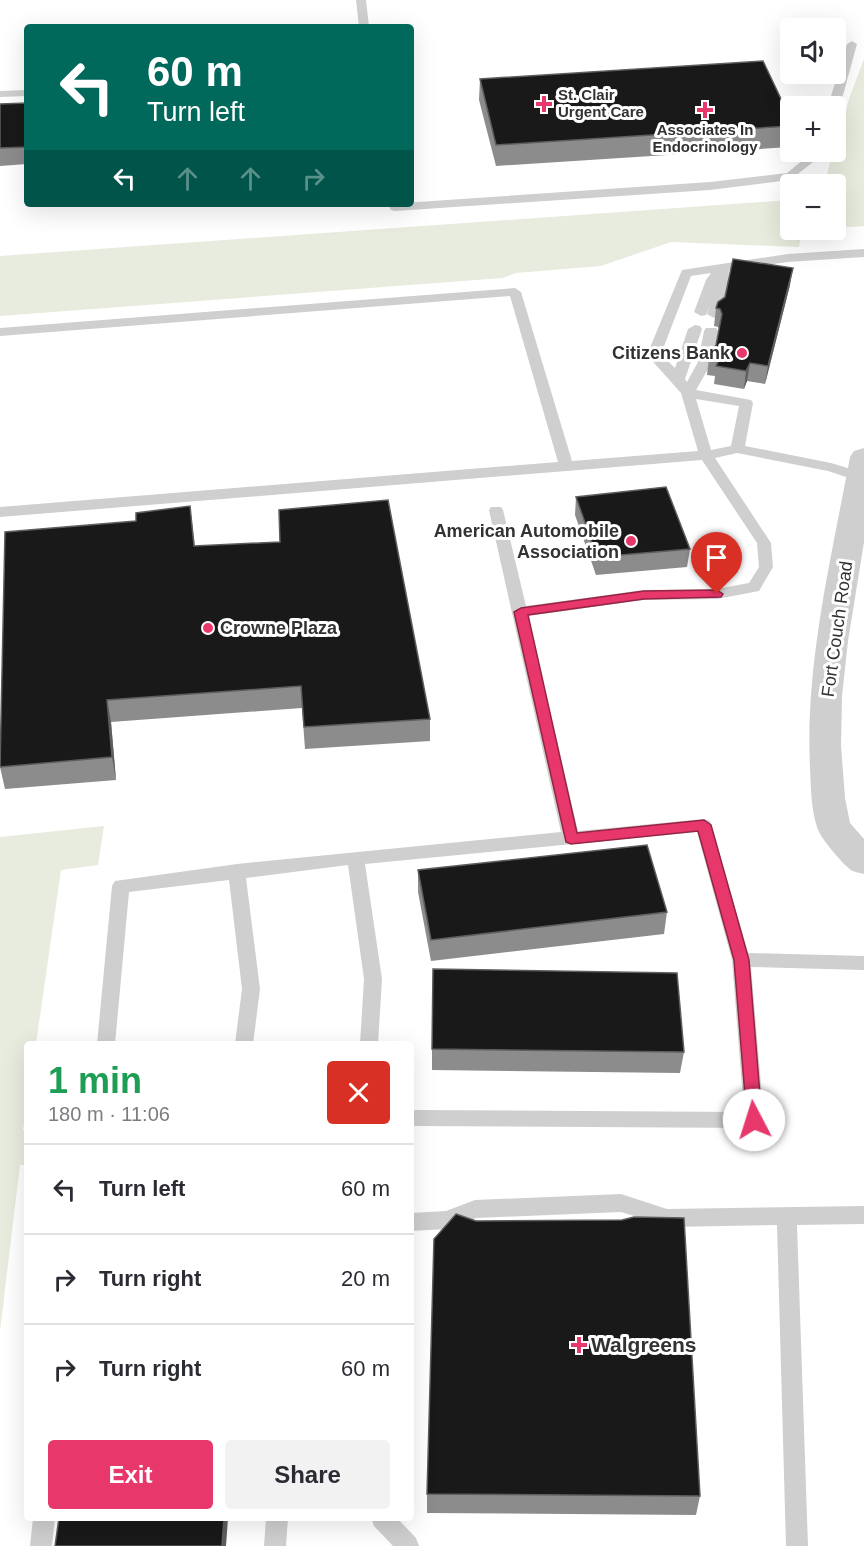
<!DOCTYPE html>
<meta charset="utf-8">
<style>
body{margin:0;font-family:Helvetica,sans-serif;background:#f2f2f3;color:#2b2b33;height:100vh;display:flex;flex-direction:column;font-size:22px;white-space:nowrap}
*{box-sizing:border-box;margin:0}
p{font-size:20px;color:#7c7c81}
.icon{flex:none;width:33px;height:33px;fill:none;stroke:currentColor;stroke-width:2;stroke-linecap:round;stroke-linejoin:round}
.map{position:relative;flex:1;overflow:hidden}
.details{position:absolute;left:24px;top:1041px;width:390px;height:480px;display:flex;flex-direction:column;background:#fff;border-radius:6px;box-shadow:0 6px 24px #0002}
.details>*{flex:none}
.hud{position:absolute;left:24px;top:24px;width:390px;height:183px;border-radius:6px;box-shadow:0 6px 24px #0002;background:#00695c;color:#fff;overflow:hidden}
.buttons{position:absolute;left:780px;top:18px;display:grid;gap:12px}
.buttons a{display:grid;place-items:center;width:66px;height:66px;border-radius:6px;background:#fff;box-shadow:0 6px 24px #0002;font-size:30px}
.pin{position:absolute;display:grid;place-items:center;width:51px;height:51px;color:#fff;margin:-62px -26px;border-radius:50% 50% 50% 0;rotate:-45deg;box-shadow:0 0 6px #0007}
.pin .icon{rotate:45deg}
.me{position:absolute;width:66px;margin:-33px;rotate:355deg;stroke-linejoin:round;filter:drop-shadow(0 0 4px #0008)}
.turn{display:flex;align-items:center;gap:21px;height:126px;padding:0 24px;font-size:27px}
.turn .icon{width:78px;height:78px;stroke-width:2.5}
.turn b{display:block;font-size:42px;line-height:51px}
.lanes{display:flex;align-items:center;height:57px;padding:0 24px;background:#0003;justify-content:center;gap:30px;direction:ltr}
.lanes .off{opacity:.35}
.round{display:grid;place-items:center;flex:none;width:63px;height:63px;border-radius:6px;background:#f2f2f3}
.headline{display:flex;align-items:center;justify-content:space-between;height:102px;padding:0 24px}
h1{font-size:36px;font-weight:700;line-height:45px;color:#1e9e55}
.button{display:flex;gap:12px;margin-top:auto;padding:12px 24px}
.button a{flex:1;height:69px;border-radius:6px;background:#e7376b;color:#fff;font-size:24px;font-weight:700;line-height:69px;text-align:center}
.button a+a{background:#f2f2f3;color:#2b2b33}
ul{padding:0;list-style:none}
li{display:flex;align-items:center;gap:18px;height:90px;padding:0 24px;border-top:2px solid #e1e1e2}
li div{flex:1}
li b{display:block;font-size:22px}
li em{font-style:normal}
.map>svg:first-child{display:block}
</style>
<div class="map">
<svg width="864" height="1546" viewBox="0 0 864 1546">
<rect width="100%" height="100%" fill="#fff"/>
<path fill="#e8ecde" d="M 864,59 L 864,226 L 836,228 L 836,184 L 824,184 L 833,152 L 836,152 L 836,144 L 850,96 Z
M 790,200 L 790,230 L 820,230 L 802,231 L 799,247 L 671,242 L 601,266 L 516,273 L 503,278 L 0,316 L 0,256 Z
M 104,826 L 98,865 L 61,870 L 36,1044 L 27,1044 L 27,1104 L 23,1130 L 27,1133 L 27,1165 L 20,1165 L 0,1331 L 0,837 Z"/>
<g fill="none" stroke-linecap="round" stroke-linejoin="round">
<path fill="#cfcfcf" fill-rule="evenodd" d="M 356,0 L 366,0 L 369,27 L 359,27 Z
M 852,41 L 857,44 L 840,106 L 836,109 L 836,106 L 828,106 L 847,44 Z
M 27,90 L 27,96 L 0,97 L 0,91 Z
M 813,152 L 826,152 L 790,180 L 710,190 L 395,211 L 391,210 L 388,204 L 710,182 L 787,173 Z
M 864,249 L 864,257 L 788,262 L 729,270 L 728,284 L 721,314 L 714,318 L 707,314 L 710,305 L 706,315 L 701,316 L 694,312 L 706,280 L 711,273 L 691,276 L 661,354 L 675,368 L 688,329 L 695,325 L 700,326 L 702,329 L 685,379 L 687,382 L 698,362 L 704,331 L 706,328 L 716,328 L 718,331 L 712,362 L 696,390 L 751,400 L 753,403 L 745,446 L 831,463 L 864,473 L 864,483 L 828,471 L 737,453 L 715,458 L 771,543 L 773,567 L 759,591 L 717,599 L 643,600 L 528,616 L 578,831 L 704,819 L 710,821 L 748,953 L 864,956 L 864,970 L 751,967 L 764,1120 L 761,1126 L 754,1128 L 411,1126 L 411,1110 L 744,1112 L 732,960 L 697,832 L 365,864 L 382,979 L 378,1044 L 360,1044 L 364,979 L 348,865 L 246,878 L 260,989 L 253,1044 L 235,1044 L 242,989 L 229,880 L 129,892 L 115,1044 L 97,1044 L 112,886 L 115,881 L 237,864 L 561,832 L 489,510 L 491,507 L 501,507 L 503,510 L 526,606 L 643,590 L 717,589 L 749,583 L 759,567 L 757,543 L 702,460 L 0,517 L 0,507 L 558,462 L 510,296 L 0,336 L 0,328 L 515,288 L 521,292 L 572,461 L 698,451 L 681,393 L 647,355 L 682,270 L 788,254 ZM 696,399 L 739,406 L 731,446 L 711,450 Z
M 621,1194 L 667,1209 L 864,1206 L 864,1224 L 797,1225 L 808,1546 L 786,1546 L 777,1225 L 668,1227 L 649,1231 L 642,1228 L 639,1222 L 641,1218 L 621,1212 L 476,1218 L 447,1229 L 411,1231 L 411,1213 L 446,1211 L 475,1200 Z
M 33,1518 L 55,1518 L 52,1546 L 30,1546 Z
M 266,1518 L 288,1518 L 286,1546 L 264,1546 Z
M 371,1518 L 397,1518 L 416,1538 L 419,1546 L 393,1546 L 374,1526 Z"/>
<path fill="#cfcfcf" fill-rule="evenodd" d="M 864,448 L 864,542 L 848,641 L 842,696 L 841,745 L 845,798 L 850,823 L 864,839 L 864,874 C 860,873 854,872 851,870 C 842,863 820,838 817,827 C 811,809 811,788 810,768 C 805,664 831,560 850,457 L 854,451 Z"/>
</g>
<path fill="#8c8c8c" d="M 480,79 L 790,118 L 790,147 L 496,166 L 479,100 Z
M 27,103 L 27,164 L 0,166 L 0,104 Z
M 790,285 L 765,384 L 747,381 L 744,389 L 714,384 L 715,376 L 707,375 L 709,357 L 716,345 L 719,330 L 718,327 L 714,326 L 716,308 Z
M 576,497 L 690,549 L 687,567 L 596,575 L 575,515 Z
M 190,506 L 195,546 L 430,719 L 430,741 L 305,749 L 302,708 L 111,722 L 116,780 L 5,789 L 0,767 L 136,521 Z
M 418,870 L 667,912 L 664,934 L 431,961 L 418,892 Z
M 432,1049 L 684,1052 L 680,1073 L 432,1070 Z
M 427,1494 L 700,1496 L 696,1515 L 427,1513 Z"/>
<path fill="#5e5e5e" d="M 793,268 L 790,285 L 765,384 L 768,366 Z
M 750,363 L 747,381 L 744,389 L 746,371 Z
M 107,700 L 111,722 L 116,780 L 112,757 Z
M 224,1518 L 228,1518 L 226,1546 L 222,1546 Z"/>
<path fill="#191919" stroke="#5e5e5e" stroke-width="1.5" d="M 763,61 L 790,118 L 790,126 L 496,145 L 480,79 Z
M 27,103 L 27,147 L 0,148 L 0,104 Z
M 733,259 L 793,268 L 768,366 L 750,363 L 746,371 L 716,366 L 719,359 L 709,357 L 716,345 L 722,314 L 720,309 L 716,308 L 718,302 L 725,297 Z
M 666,487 L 690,549 L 597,557 L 576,497 Z
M 388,500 L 430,719 L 304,727 L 301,686 L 107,700 L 112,757 L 0,767 L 5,532 L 136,521 L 136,513 L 190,506 L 194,546 L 280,542 L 279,510 Z
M 647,845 L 667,912 L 431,940 L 418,870 Z
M 433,969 L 677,973 L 684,1052 L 432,1049 Z
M 456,1214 L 476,1221 L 622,1220 L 634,1217 L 684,1218 L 700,1496 L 427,1494 L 434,1239 Z
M 59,1518 L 224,1518 L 222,1546 L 55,1546 Z"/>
<path fill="#e7376b" stroke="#962446" stroke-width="1.5" d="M 717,590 L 723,594 L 721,597 L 644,599 L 528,615 L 577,833 L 704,820 L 711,825 L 749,960 L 762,1120 L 760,1124 L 754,1126 L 749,1124 L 747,1120 L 734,960 L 698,831 L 571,844 L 566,842 L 514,612 L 521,608 L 644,591 Z"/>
<g fill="#e7376b" stroke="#fff" stroke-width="2">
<path d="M541 95h6v6h6v6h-6v6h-6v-6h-6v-6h6z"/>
<path d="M702 101h6v6h6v6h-6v6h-6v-6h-6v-6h6z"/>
<circle cx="742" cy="353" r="6"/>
<circle cx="631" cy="541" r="6"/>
<circle cx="208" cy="628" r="6"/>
<path d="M576 1336h6v6h6v6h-6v6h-6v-6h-6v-6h6z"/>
</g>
<g text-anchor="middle" stroke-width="6" stroke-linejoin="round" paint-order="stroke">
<g font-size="15" font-weight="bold" fill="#323232" stroke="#fff" text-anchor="start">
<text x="558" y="100">St. Clair<tspan x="558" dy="17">Urgent Care</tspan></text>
<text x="705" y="135" text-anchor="middle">Associates In<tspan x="705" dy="17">Endocrinology</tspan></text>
</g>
<g font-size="18" font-weight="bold" fill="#323232" stroke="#fff" text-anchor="end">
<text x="730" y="359">Citizens Bank</text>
<text x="619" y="537">American Automobile<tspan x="619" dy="21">Association</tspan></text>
<text x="220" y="634" text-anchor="start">Crowne Plaza</text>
</g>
<g font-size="18" fill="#323232" stroke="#fff">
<text transform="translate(837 629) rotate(-82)" y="6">Fort Couch Road</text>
</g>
<g font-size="21" font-weight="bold" fill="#323232" stroke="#fff" text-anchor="start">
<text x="591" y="1352">Walgreens</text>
</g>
</g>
</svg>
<div class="buttons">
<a><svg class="icon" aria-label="sound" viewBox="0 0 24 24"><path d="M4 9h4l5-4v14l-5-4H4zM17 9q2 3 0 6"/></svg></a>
<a>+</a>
<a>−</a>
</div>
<div class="pin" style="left:717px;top:594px;background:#d93025"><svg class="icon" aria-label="arrive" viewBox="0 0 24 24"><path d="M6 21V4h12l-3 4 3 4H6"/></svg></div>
<svg class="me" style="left:754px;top:1120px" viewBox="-20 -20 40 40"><circle r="19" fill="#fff"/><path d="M0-13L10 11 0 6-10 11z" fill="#e7376b"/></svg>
<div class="hud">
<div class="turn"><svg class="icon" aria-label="left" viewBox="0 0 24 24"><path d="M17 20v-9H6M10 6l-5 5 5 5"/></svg><div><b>60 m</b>Turn left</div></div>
<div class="lanes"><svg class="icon" aria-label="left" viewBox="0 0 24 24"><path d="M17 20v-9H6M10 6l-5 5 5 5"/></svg><svg class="icon off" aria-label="ahead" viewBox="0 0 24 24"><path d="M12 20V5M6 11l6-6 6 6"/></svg><svg class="icon off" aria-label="ahead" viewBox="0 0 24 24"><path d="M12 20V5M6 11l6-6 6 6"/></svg><svg class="icon off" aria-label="right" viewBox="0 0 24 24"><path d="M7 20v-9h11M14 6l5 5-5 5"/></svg></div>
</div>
<section class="details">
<div class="headline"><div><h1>1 min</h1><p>180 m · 11:06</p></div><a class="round" style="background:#d93025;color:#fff"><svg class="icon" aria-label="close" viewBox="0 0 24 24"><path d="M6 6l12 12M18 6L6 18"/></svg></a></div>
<ul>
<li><svg class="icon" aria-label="left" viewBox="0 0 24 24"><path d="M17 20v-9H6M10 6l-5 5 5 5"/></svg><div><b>Turn left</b></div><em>60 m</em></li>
<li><svg class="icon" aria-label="right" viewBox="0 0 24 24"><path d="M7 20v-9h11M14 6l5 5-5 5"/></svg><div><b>Turn right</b></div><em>20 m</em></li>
<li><svg class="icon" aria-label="right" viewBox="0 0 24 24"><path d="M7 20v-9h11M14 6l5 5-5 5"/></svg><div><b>Turn right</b></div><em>60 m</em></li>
</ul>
<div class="button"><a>Exit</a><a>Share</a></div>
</section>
</div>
